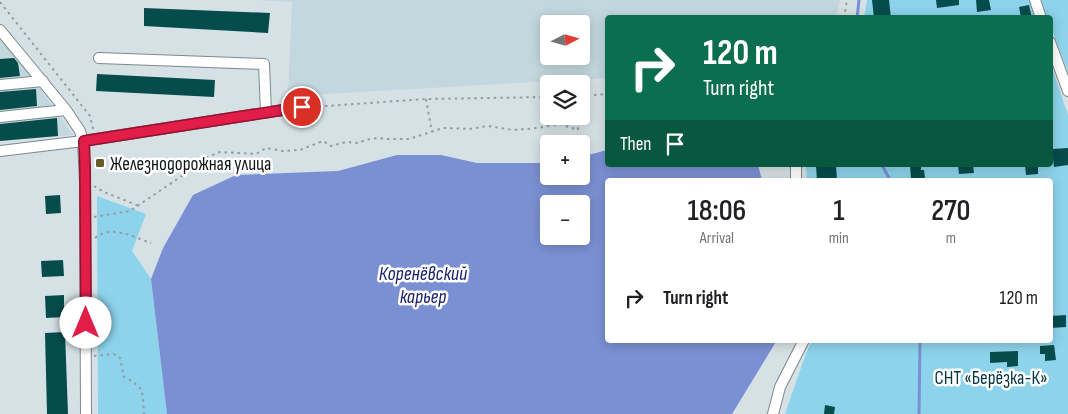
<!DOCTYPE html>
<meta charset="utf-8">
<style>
body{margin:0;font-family:"Sofia Sans Condensed",sans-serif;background:#f2f2f2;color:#202124;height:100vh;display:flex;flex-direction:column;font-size:19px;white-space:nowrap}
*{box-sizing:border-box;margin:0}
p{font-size:16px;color:#757577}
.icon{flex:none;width:28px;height:28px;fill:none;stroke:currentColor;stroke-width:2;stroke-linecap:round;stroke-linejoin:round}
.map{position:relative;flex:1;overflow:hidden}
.side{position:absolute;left:605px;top:178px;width:448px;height:165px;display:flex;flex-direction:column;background:#fff;border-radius:5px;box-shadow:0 2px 12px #0003}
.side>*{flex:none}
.guide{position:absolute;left:605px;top:15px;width:448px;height:152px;border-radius:5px;box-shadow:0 2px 12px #0003;background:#0b6e4f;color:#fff;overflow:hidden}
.needle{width:32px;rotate:84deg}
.buttons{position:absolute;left:540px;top:15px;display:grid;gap:10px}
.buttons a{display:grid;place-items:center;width:50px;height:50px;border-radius:5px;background:#fff;box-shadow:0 2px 12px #0003;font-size:25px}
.pin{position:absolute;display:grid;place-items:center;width:42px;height:42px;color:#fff;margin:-21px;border:2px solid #fff;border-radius:50%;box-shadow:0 1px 5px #0007}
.me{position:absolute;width:55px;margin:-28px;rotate:0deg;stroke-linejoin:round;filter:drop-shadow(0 0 4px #0008)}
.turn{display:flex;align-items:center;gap:18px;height:105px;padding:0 15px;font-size:22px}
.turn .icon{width:65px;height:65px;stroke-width:2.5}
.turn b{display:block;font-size:35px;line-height:42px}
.then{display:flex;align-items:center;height:48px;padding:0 15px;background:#0003;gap:10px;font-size:19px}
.eta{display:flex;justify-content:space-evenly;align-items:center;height:85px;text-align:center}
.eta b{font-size:30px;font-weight:600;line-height:35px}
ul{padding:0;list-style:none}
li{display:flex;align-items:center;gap:15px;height:70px;padding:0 15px}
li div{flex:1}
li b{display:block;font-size:19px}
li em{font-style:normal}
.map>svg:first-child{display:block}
</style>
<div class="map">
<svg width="1068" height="414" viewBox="0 0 1068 414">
<rect width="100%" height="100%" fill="#d6e1e6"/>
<path fill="#c3d7de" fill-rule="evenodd" d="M 257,0 L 840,0 L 836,17 L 608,18 L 607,78 L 288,96 L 292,2 ZM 549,24 L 581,24 L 581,56 L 549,56 Z
M 0,41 L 18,57 L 73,135 L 0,141 Z"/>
<path fill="#8dd3eb" d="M 867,0 L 1029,0 L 1035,17 L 864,18 Z
M 1041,0 L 1068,0 L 1068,72 L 1050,25 L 1050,18 L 1047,17 Z
M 1050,62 L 1068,115 L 1068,414 L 785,414 L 805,356 L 812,340 L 1050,340 L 1050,180 L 807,180 L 806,165 L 1050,165 Z
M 97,196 L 146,214 L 132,251 L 151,279 L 167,414 L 98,414 Z"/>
<path fill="#7b90d3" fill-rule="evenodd" d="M 607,150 L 608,165 L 758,165 L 762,180 L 608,180 L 608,340 L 777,340 L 732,414 L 167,414 L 151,279 L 163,248 L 193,195 L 236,175 L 338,171 L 397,155 L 441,155 L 477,163 L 549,163 L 549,176 L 581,176 L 581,157 ZM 549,204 L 581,204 L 581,236 L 549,236 Z"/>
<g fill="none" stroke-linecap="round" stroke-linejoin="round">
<path stroke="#7b90d3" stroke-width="3" d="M 857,18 L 859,0
M 882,165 L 890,180
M 919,414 L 920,340"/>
</g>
<path fill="#074c4d" d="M 872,0 L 889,0 L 891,18 L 874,18 Z
M 936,0 L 959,0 L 959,5 L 937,8 Z
M 976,0 L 989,0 L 991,10 L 977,12 Z
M 1029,5 L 1032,18 L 1021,18 L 1019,7 Z
M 144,8 L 270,13 L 268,33 L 144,26 Z
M 14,58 L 18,63 L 20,76 L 0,78 L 0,59 Z
M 97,74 L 215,80 L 214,97 L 96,91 Z
M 36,89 L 37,106 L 0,110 L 0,92 Z
M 57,118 L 58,136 L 0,141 L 0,124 Z
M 1068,148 L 1068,165 L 1054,167 L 1052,149 Z
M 836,165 L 837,180 L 817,180 L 816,166 Z
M 910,165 L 921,165 L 921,170 L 924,170 L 925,178 L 911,179 Z
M 958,165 L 973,165 L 974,173 L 959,174 Z
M 1025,165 L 1038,165 L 1038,174 L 1026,175 Z
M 60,195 L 61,213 L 46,214 L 45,196 Z
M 63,260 L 64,276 L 42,277 L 41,261 Z
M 64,295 L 64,317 L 46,318 L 45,296 Z
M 1066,315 L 1066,327 L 1050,328 L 1050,316 Z
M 65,332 L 68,414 L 47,414 L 45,333 Z
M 1054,345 L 1056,360 L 1045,361 L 1045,354 L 1040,354 L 1040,346 Z
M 1018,351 L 1018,366 L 1007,367 L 1007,362 L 990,363 L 990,352 Z
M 825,405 L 835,407 L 834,414 L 824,414 Z"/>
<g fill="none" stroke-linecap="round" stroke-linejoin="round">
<g stroke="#7e888c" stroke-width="12">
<path id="minor" d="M 1035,0 L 1041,18
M 0,30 L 66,110 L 80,131 L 83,141 L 85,183 L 86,414
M 1050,42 L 1068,91
M 99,58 L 264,64 L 266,113
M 0,85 L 43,81
M 0,117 L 66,110
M 0,151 L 83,141 L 302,107
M 796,165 L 796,180
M 773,414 L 780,387 L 804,340"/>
</g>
<path stroke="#949da1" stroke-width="2" stroke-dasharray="2.5 4" stroke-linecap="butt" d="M 0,2 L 90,116 L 93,129
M 844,18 L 847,0
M 581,96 L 608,94
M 426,99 L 432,132
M 312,107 L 426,99 L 549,97
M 94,186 L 104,192 L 139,206
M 94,217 L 130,211 L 192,169 L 200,160 L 220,152 L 256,154 L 266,148 L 283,151 L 300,150 L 323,141 L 331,146 L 346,142 L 359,143 L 365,140 L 378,138 L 386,139 L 409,139 L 443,128 L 469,129 L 488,126 L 513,130 L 538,128 L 560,124 L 578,130 L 577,116
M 95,238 C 111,224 133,237 151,243
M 94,356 L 114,354 L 120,358 L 124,377 C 146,388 142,392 144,414"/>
<use href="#minor" stroke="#fff" stroke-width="10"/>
</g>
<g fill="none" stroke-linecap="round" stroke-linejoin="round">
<g stroke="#92132f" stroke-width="12">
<path id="route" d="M 86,323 L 85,166 L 84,141 L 302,107"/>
</g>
<use href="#route" stroke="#e11d48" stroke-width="9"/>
</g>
<rect fill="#665c28" stroke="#fff" stroke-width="2" x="95" y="158" width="10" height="10" rx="2.5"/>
<g text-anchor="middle" stroke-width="5" stroke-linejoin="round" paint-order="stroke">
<g font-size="19" fill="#131718" stroke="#fff" text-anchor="start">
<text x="110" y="170">Железнодорожная улица</text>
</g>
<g font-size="19" fill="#053643" stroke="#fff">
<text x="991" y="384">СНТ «Берёзка-К»</text>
</g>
<g font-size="20" font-style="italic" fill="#18216f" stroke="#fff">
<text x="423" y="280">Коренёвский<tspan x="423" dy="23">карьер</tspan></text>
</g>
</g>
</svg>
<div class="buttons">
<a><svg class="needle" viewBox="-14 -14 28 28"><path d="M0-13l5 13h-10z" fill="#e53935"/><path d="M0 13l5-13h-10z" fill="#757577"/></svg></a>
<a><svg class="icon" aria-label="layers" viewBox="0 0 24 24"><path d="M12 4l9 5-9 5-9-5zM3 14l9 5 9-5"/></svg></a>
<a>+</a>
<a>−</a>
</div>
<div class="pin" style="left:302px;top:107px;background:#d93025"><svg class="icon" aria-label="arrive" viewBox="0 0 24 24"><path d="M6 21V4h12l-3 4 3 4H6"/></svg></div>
<svg class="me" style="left:86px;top:323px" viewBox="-20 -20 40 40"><circle r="19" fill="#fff"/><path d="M0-13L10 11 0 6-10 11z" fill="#e11d48"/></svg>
<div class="guide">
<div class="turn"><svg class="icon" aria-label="right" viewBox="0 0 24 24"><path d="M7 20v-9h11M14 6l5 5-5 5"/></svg><div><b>120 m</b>Turn right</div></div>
<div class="then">Then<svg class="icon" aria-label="arrive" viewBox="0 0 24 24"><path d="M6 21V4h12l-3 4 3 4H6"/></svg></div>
</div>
<section class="side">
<div class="eta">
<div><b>18:06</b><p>Arrival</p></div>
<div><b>1</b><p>min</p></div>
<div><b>270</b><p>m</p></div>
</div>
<ul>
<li><svg class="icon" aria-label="right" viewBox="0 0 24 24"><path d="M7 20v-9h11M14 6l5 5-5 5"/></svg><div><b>Turn right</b></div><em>120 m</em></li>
</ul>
</section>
</div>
